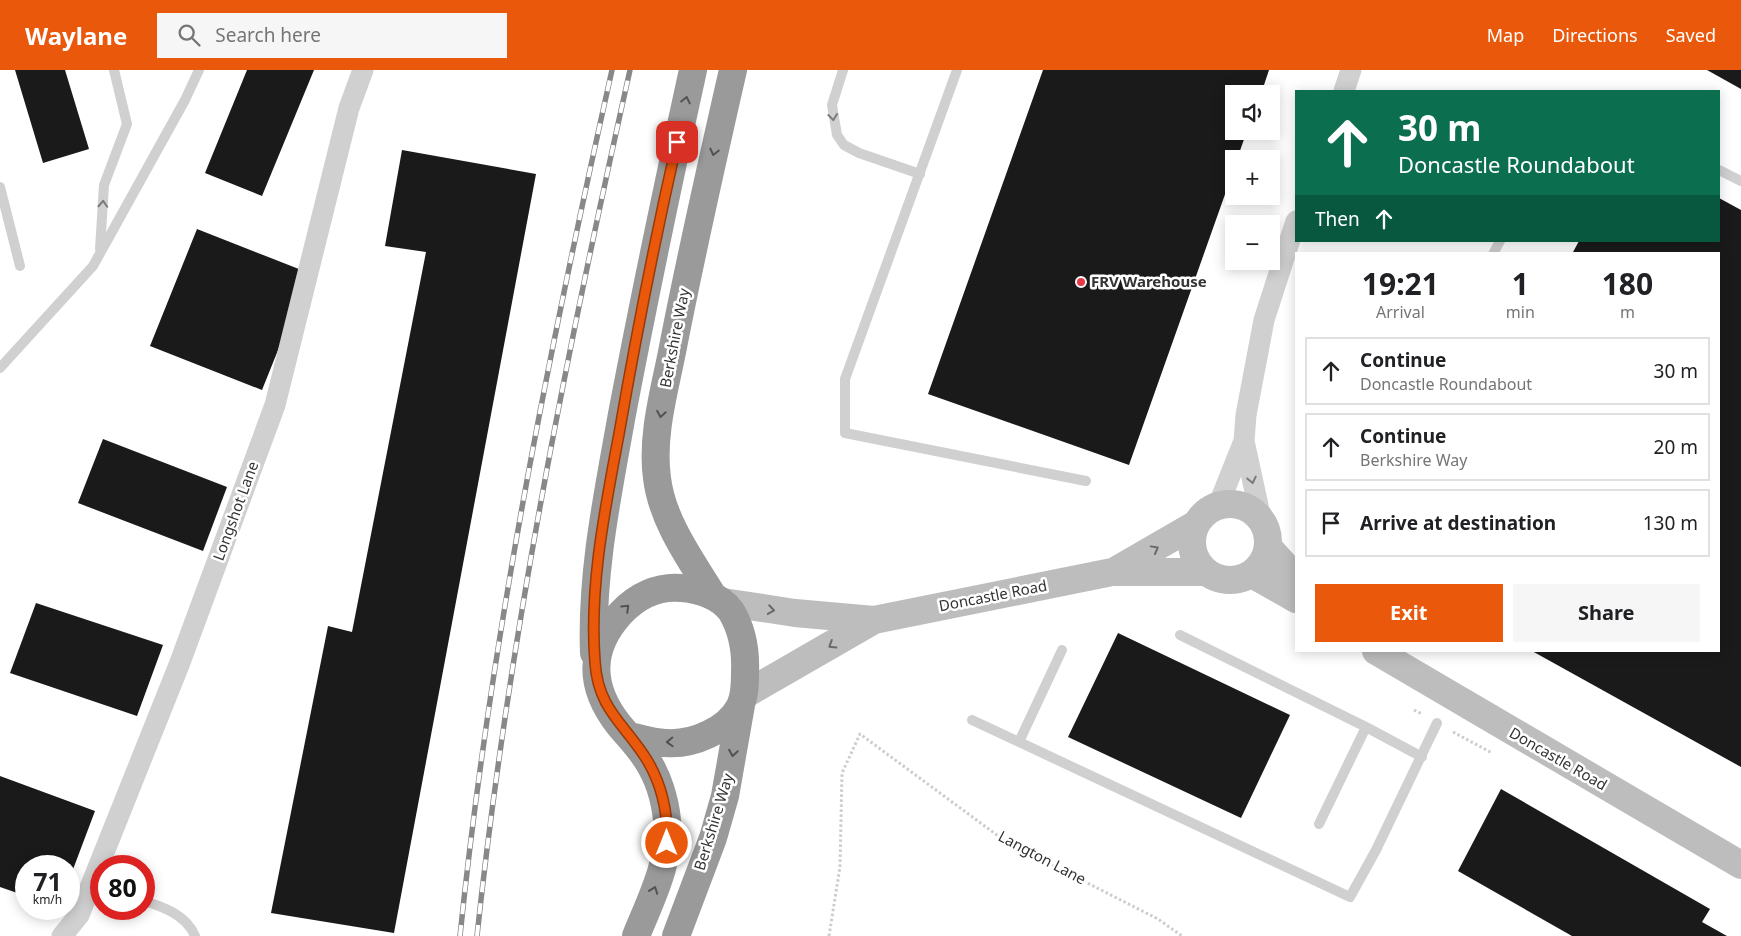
<!DOCTYPE html>
<meta charset="utf-8">
<style>
body{margin:0;font-family:"Noto Sans",sans-serif;background:#f6f6f6;color:#202124;height:100vh;display:flex;flex-direction:column;font-size:19px;white-space:nowrap}
*{box-sizing:border-box;margin:0}
p{font-size:16px;color:#757577}
.icon{flex:none;width:28px;height:28px;fill:none;stroke:currentColor;stroke-width:2;stroke-linecap:round;stroke-linejoin:round}
.map{position:relative;flex:1;overflow:hidden}
.panel{position:absolute;left:1295px;top:182px;width:425px;height:400px;display:flex;flex-direction:column;background:#fff;border-radius:0px;box-shadow:0 2px 12px #0003}
.panel>*{flex:none}
.guide{position:absolute;left:1295px;top:20px;width:425px;height:152px;border-radius:0px;box-shadow:0 2px 12px #0003;background:#0b6e4f;color:#fff;overflow:hidden}
.tools{position:absolute;left:1225px;top:15px;display:grid;gap:10px}
.tools a{display:grid;place-items:center;width:55px;height:55px;border-radius:0px;background:#fff;box-shadow:0 2px 12px #0003;font-size:25px}
.speed{position:absolute;left:15px;top:785px;display:flex;gap:10px;font-size:25px;font-weight:700;text-align:center}
.speed>*{display:grid;place-content:center;width:65px;height:65px;border-radius:50%;background:#fff;box-shadow:0 2px 12px #0003;line-height:1}
.speed small{font-size:12px;font-weight:400}
.speed .limit{border:8px solid #d22;background:#fff;color:#111}
.pin{position:absolute;display:grid;place-items:center;width:42px;height:42px;color:#fff;margin:-21px;border-radius:10px;box-shadow:0 2px 8px #0006}
.me{position:absolute;width:55px;margin:-28px;rotate:0deg;stroke-linejoin:round;filter:drop-shadow(0 0 4px #0008)}
.turn{display:flex;align-items:center;gap:18px;height:105px;padding:0 20px;font-size:22px}
.turn .icon{width:65px;height:65px;stroke-width:2.5}
.turn b{display:block;font-size:35px;line-height:42px}
.then{display:flex;align-items:center;height:48px;padding:0 20px;background:#0003;gap:10px;font-size:19px}
.eta{display:flex;justify-content:space-evenly;align-items:center;height:85px;text-align:center}
.eta b{font-size:30px;font-weight:700;line-height:35px}
.primary-button{display:flex;gap:10px;margin-top:auto;padding:10px 20px}
.primary-button a{flex:1;height:58px;border-radius:0px;background:#ea580c;color:#fff;font-size:20px;font-weight:700;line-height:58px;text-align:center}
.primary-button a+a{background:#f6f6f6;color:#202124}
ul{padding:0;list-style:none}
li{display:flex;align-items:center;gap:15px;height:68px;margin:0 10px 8px;padding:0 10px;border:2px solid #e0e0e0;border-radius:0px}
li div{flex:1}
li b{display:block;font-size:19px}
li em{font-style:normal}
header{display:flex;align-items:center;gap:30px;box-sizing:border-box;height:70px;padding:0 25px;background:#ea580c;color:#fff}
header strong{font-size:24px}
nav{display:flex;gap:28px;margin-inline-start:auto;font-size:18px}
.search{width:350px;height:45px;background:#f6f6f6;display:flex;align-items:center;gap:12px;box-sizing:border-box;padding:0 18px;border-radius:0px;color:#757577;font-size:19px}
.map>svg:first-child{display:block}
</style>
<header>
<strong>Waylane</strong>
<div class="search"><svg class="icon" aria-label="search" viewBox="0 0 24 24"><circle cx="10" cy="10" r="6"/><path d="M15 15l6 6"/></svg>Search here</div>
<nav><a>Map</a><a>Directions</a><a>Saved</a></nav>
</header>
<div class="map">
<svg width="1741" height="866" viewBox="0 0 1741 866">
<rect width="100%" height="100%" fill="#fff"/>
<path fill="#1a1a1a" d="M 15,0 L 65,0 L 89,79 L 43,93 Z
M 247,0 L 314,0 L 262,126 L 205,103 Z
M 1043,0 L 1269,0 L 1261,24 L 1234,24 L 1234,61 L 1247,61 L 1237,89 L 1234,89 L 1234,99 L 1129,395 L 928,324 Z
M 1707,0 L 1741,0 L 1741,19 Z
M 402,80 L 536,104 L 394,863 L 271,843 L 328,556 L 352,562 L 426,182 L 385,176 Z
M 1719,128 L 1741,140 L 1741,697 L 1532,581 L 1719,581 L 1719,184 L 1572,184 L 1579,171 L 1719,171 Z
M 197,159 L 309,203 L 262,320 L 150,276 Z
M 103,369 L 227,417 L 203,481 L 78,433 Z
M 36,533 L 163,575 L 137,646 L 10,603 Z
M 1118,563 L 1290,645 L 1241,748 L 1068,667 Z
M 0,706 L 95,741 L 69,810 L 69,796 L 26,796 L 26,826 L 0,817 Z
M 1501,719 L 1710,839 L 1702,852 L 1727,866 L 1572,866 L 1458,801 Z"/>
<g fill="none" stroke-linecap="round" stroke-linejoin="round">
<path stroke="#cdcdcd" stroke-width="3" stroke-dasharray="2.5 2.5" stroke-linecap="butt" d="M 1414,640 L 1422,644
M 1453,662 L 1492,683
M 829,866 L 840,797 L 842,703 L 860,664 L 1005,771 L 1158,849 L 1182,866"/>
<path stroke="#d0d0d0" stroke-width="10" d="M 843,0 L 832,35 L 837,65 L 844,75 L 859,83 L 920,104
M 957,0 L 845,309 L 845,363 L 1086,411
M 1719,100 L 1741,111
M 0,117 L 20,196
M 100,179 L 104,115 L 127,54 L 114,0
M 1493,184 L 1500,171
M 0,298 L 93,196 L 185,30 L 199,0
M 1180,565 L 1366,657 L 1319,754
M 972,650 L 1350,827 L 1376,780 L 1437,653
M 1366,657 L 1422,687
M 1019,672 L 1062,580
M 144,831 C 164,837 186,845 195,866"/>
<path stroke="#d0d0d0" stroke-width="21" d="M 1344,21 L 1351,0
M 1218,436 L 1244,371
M 1261,449 L 1244,371 L 1246,345 L 1264,250 L 1296,151
M 62,866 L 79,845 L 179,595 L 275,335 L 349,38 L 363,0"/>
<path stroke="#bdbdbd" stroke-width="28" d="M1192 472a38 38 0 1 1 76 0a38 38 0 1 1-76 0Z
M 1268,477 L 1296,508
M 1113,502 L 1196,454
M 1252,504 L 1296,529
M 723,532 L 795,543 L 874,550 L 1112,502 L 1205,502
M 1376,581 L 1741,795
M 744,625 L 874,550"/>
<path stroke="#9a9a9a" stroke-width="28" d="M 713,526 C 691,490 662,451 657,408 C 651,365 665,319 673,277 C 691,184 712,92 733,0
M 594,583 C 591,502 608,423 622,344 C 644,229 668,114 693,0
M 630,666 C 642,669 654,673 666,673 C 693,675 728,660 740,636 C 745,626 745,613 745,603 C 746,582 742,559 731,541 C 720,526 699,519 681,518 C 658,516 637,526 621,543 C 588,579 589,617 619,655 C 628,666 639,677 647,690 C 658,707 665,730 667,750 C 672,789 650,831 636,866
M 676,866 L 713,768 L 725,726 L 741,635"/>
<g stroke="#888" stroke-width="5.5">
<path id="rail" d="M 460,866 C 490,574 548,286 612,0
M 477,866 C 508,574 566,286 630,0"/>
</g>
<use href="#rail" stroke="#fff" stroke-width="4" stroke-dasharray="11" stroke-linecap="butt"/>
</g>
<defs><path id="oneway-chevron" d="M-2-3.5L2.5 0L-2 3.5" fill="none" stroke-width="1.6" stroke-linecap="round" stroke-linejoin="round" transform="scale(1.25)"/></defs>
<g stroke="#525252">
<use href="#oneway-chevron" transform="translate(686 30) rotate(-78)"/>
<use href="#oneway-chevron" transform="translate(714 82) rotate(103)"/>
<use href="#oneway-chevron" transform="translate(661 344) rotate(100)"/>
<use href="#oneway-chevron" transform="translate(626 538) rotate(-44)"/>
<use href="#oneway-chevron" transform="translate(670 672) rotate(178)"/>
<use href="#oneway-chevron" transform="translate(733 683) rotate(99)"/>
<use href="#oneway-chevron" transform="translate(654 820) rotate(-70)"/>
</g>
<g stroke="#7a7a7a">
<use href="#oneway-chevron" transform="translate(833 47) rotate(83)"/>
<use href="#oneway-chevron" transform="translate(103 134) rotate(-87)"/>
<use href="#oneway-chevron" transform="translate(1252 410) rotate(78)"/>
</g>
<g stroke="#6a6a6a">
<use href="#oneway-chevron" transform="translate(1155 479) rotate(-29)"/>
<use href="#oneway-chevron" transform="translate(771 540) rotate(9)"/>
<use href="#oneway-chevron" transform="translate(832 575) rotate(148)"/>
</g>
<g fill="none" stroke-linecap="round" stroke-linejoin="round">
<g stroke="#983908" stroke-width="12">
<path id="route" d="M 667,773 C 668,745 662,715 647,690 C 625,654 598,640 595,592 C 589,516 605,439 619,364 C 636,266 655,169 677,72"/>
</g>
<use href="#route" stroke="#ea580c" stroke-width="9"/>
</g>
<circle fill="#e63946" stroke="#fff" stroke-width="2" cx="1081" cy="212" r="5"/>
<g text-anchor="middle" stroke-width="5" stroke-linejoin="round" paint-order="stroke">
<g font-size="15" font-weight="bold" fill="#333" stroke="#fff" text-anchor="start">
<text x="1091" y="217">FRV Warehouse</text>
</g>
<g font-size="15" fill="#333" stroke="#fff">
<text transform="translate(675 268) rotate(-79)" y="5">Berkshire Way</text>
<text transform="translate(236 441) rotate(-70)" y="5">Longshot Lane</text>
<text transform="translate(993 526) rotate(-11)" y="5">Doncastle Road</text>
<text transform="translate(1558 689) rotate(30)" y="5">Doncastle Road</text>
<text transform="translate(714 752) rotate(-73)" y="5">Berkshire Way</text>
<text transform="translate(1042 788) rotate(28)" y="5">Langton Lane</text>
</g>
</g>
</svg>
<div class="tools">
<a><svg class="icon" aria-label="sound" viewBox="0 0 24 24"><path d="M4 9h4l5-4v14l-5-4H4zM17 9q2 3 0 6"/></svg></a>
<a>+</a>
<a>−</a>
</div>
<div class="speed"><div>71<small>km/h</small></div><div class="limit">80</div></div>
<div class="pin" style="left:677px;top:72px;background:#d93025"><svg class="icon" aria-label="arrive" viewBox="0 0 24 24"><path d="M6 21V4h12l-3 4 3 4H6"/></svg></div>
<svg class="me" style="left:667px;top:773px" viewBox="-20 -20 40 40"><circle r="17" fill="#ea580c" stroke="#fff" stroke-width="3"/><path d="M0-11L8 9 0 5-8 9z" fill="#fff"/></svg>
<div class="guide">
<div class="turn"><svg class="icon" aria-label="ahead" viewBox="0 0 24 24"><path d="M12 20V5M6 11l6-6 6 6"/></svg><div><b>30 m</b>Doncastle Roundabout</div></div>
<div class="then">Then<svg class="icon" aria-label="ahead" viewBox="0 0 24 24"><path d="M12 20V5M6 11l6-6 6 6"/></svg></div>
</div>
<section class="panel">
<div class="eta">
<div><b>19:21</b><p>Arrival</p></div>
<div><b>1</b><p>min</p></div>
<div><b>180</b><p>m</p></div>
</div>
<ul>
<li><svg class="icon" aria-label="ahead" viewBox="0 0 24 24"><path d="M12 20V5M6 11l6-6 6 6"/></svg><div><b>Continue</b><p>Doncastle Roundabout</p></div><em>30 m</em></li>
<li><svg class="icon" aria-label="ahead" viewBox="0 0 24 24"><path d="M12 20V5M6 11l6-6 6 6"/></svg><div><b>Continue</b><p>Berkshire Way</p></div><em>20 m</em></li>
<li><svg class="icon" aria-label="arrive" viewBox="0 0 24 24"><path d="M6 21V4h12l-3 4 3 4H6"/></svg><div><b>Arrive at destination</b></div><em>130 m</em></li>
</ul>
<div class="primary-button"><a>Exit</a><a>Share</a></div>
</section>
</div>
